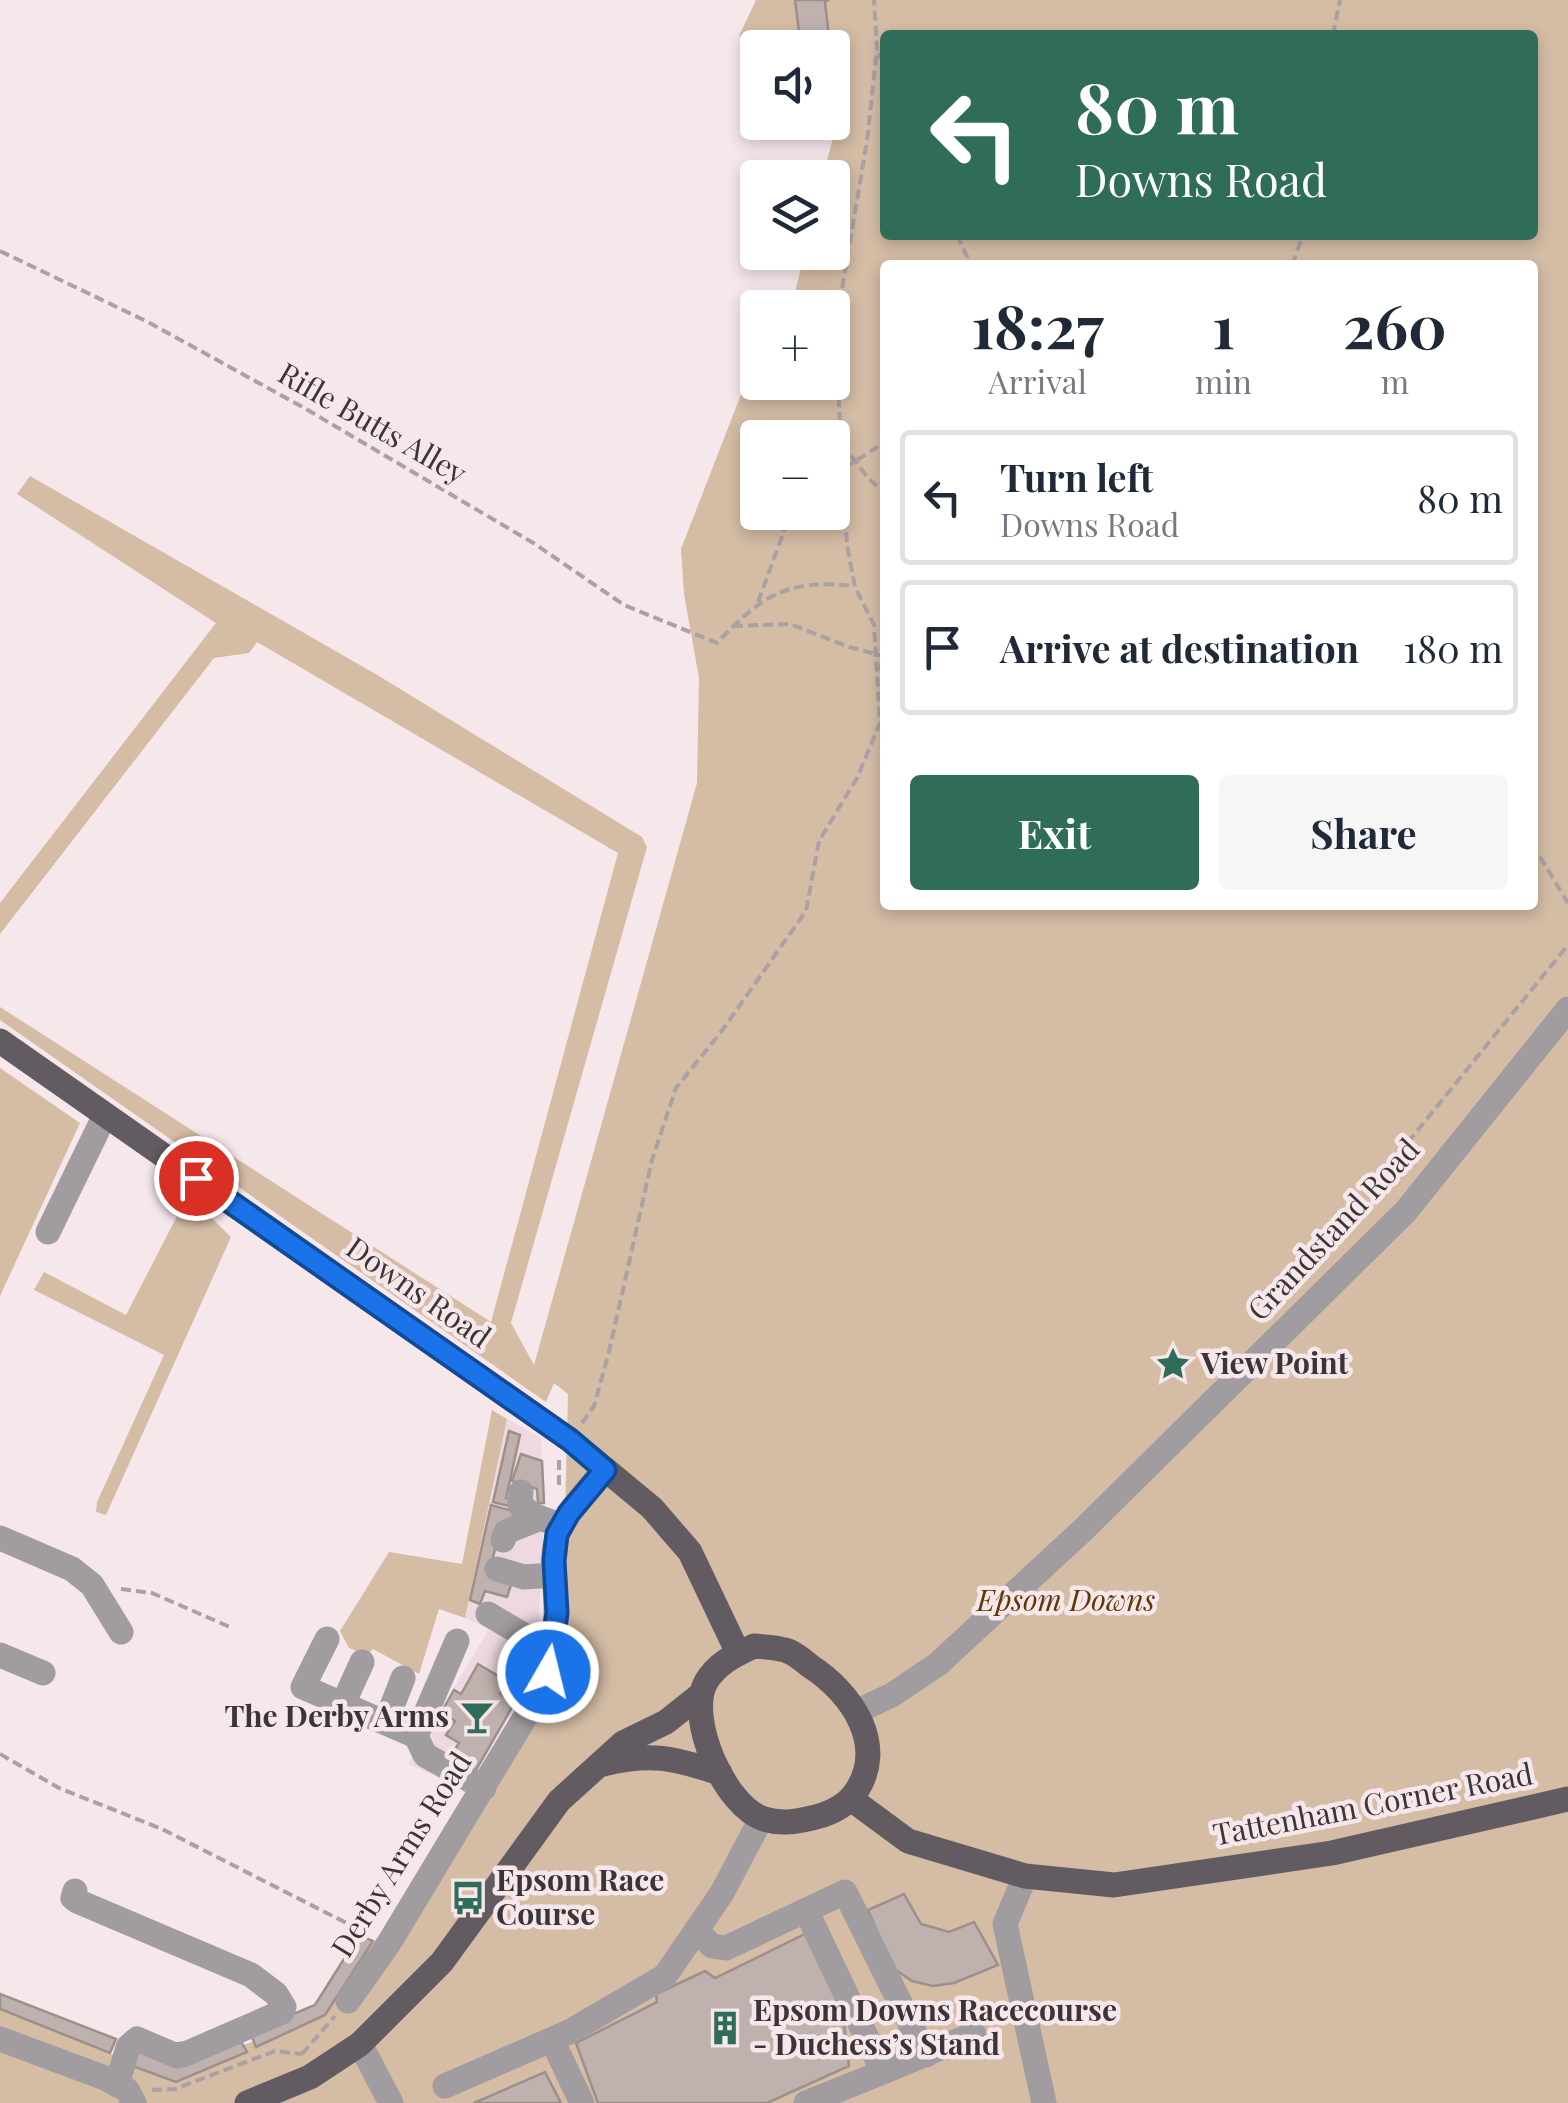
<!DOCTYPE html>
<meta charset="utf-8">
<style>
body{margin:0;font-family:"Playfair Display",serif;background:#f6f6f7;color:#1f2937;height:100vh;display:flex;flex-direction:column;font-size:38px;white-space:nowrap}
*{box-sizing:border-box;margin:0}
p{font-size:32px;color:#747a83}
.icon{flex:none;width:55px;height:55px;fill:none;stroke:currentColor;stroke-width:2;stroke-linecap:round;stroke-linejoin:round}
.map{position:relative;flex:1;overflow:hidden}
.drawer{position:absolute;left:880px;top:260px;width:658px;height:650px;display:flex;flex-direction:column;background:#fff;border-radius:10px;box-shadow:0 5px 15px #0003}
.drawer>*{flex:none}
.top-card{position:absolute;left:880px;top:30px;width:658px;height:210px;border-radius:10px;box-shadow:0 5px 15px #0003;background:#306d58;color:#fff;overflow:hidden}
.buttons{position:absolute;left:740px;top:30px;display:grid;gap:20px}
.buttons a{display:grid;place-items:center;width:110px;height:110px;border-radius:10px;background:#fff;box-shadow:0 5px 15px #0003;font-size:50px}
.pin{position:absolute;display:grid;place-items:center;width:85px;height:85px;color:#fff;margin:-42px;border:5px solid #fff;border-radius:50%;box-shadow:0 2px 10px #0007}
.me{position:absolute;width:110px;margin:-55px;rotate:8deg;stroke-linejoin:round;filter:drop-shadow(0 0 8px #0008)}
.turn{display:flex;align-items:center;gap:35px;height:210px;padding:0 30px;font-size:45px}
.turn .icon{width:130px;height:130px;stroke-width:2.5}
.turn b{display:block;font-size:70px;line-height:85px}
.eta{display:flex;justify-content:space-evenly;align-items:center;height:170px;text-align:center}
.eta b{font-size:60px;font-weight:700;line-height:70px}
.cta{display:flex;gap:20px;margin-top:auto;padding:20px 30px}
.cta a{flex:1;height:115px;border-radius:10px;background:#306d58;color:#fff;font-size:40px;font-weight:700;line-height:115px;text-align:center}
.cta a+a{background:#f6f6f7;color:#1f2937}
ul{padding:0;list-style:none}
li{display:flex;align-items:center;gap:30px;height:135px;margin:0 20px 15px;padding:0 10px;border:5px solid #e0e1e3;border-radius:10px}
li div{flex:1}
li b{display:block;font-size:38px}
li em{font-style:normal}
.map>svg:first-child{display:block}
</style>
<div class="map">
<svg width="1568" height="2103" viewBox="0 0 1568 2103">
<rect width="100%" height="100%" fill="#f6e7eb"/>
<path fill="#efd9e0" d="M 507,1419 L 541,1438 L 544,1503 L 537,1666 L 467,1791 L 408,1764 L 489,1629 L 465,1618 Z"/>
<path fill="#d4bca5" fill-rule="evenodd" d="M 756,0 L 1568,0 L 1568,2103 L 0,2103 L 0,2009 L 166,2076 L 315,2017 L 438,1880 L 561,1677 L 568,1394 L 554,1383 L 546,1402 L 0,1020 L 0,1007 L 491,1322 L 618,853 L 257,642 L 249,653 L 214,658 L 0,934 L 0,903 L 216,623 L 17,494 L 30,476 L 379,676 L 642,837 L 647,847 L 511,1323 L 534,1365 L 697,783 L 699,678 L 684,594 L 681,549 L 747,379 L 769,392 L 772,383 L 832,382 L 832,308 L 791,307 L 805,253 L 832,252 L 832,178 L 823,177 L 847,82 L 833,75 L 832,48 L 767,47 L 739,36 ZM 885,35 L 1532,35 L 1532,235 L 885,235 ZM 885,265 L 1532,265 L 1532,905 L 885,905 ZM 758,438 L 832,438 L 832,512 L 758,512 Z
M 0,1068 L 80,1123 L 0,1296 Z
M 188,1195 L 231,1237 L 106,1515 L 96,1512 L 97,1502 L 164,1355 L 34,1290 L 44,1272 L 126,1315 Z
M 492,1410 L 507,1419 L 465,1618 L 439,1609 L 419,1674 L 373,1649 L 367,1655 L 349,1648 L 340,1631 L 389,1552 L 462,1564 Z"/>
<path fill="#bfb1ae" stroke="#9d8f8c" stroke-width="2.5" d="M 795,0 L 828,0 L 825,2 L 829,37 L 800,40 Z
M 509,1431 L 520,1435 L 506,1498 L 511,1499 L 509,1506 L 493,1502 Z
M 521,1454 L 542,1461 L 544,1503 L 538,1503 L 537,1489 L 512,1481 Z
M 491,1505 L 520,1513 L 501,1523 L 489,1575 L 513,1579 L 507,1597 L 485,1591 L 480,1604 L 470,1600 Z
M 478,1664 L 507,1681 L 500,1694 L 515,1702 L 476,1770 L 451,1756 L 459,1743 L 446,1735 L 455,1721 L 441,1713 L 454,1690 L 461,1694 Z
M 904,1894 L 921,1924 L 949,1932 L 974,1922 L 998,1965 L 954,1983 L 933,1986 L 912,1981 L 893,1968 L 868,1910 Z
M 805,1934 L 843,2014 L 849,2066 L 767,2103 L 598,2103 L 576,2043 L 657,2002 L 656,1994 L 705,1971 L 715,1978 Z
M 359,1935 L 373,1941 L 325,2015 L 256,2047 L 250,2032 L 315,2005 Z
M 0,1994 L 116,2039 L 110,2053 L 0,2009 Z
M 239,2038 L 247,2052 L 176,2082 L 127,2064 L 134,2047 Z
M 545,2072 L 561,2103 L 474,2103 Z"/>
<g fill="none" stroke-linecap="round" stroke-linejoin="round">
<path stroke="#aba0a3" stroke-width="4" stroke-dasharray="10 5" stroke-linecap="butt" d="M 1333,35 L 1340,0
M 879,53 L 885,67
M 957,235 L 971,265
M 0,251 L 148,322 L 306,409 L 535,544 L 624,605 L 717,643 C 760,597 787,578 853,586
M 1292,265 L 1303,235
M 842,444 L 869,479 L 885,493
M 832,476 L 885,442
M 758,602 L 791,512
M 733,626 L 790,624 L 849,647 L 883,656
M 880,670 L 885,650
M 1532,844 L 1568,903
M 1370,1189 L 1568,945
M 582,1423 L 594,1406 L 609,1352 L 652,1160 L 676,1088 L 721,1032 L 806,911 L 819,841 L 857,778 L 880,723 L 874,625 L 855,587 L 847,545 L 835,331 L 867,141 L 877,49 L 874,0
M 559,1460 L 559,1490
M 121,1589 L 152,1593 L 230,1627
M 0,1754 L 59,1788 L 162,1829 L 368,1934
M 302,2054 L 335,2016
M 152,2090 L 175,2089 L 275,2051 L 302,2054"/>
<path stroke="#a09ca0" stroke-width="25" d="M 48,1232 L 105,1115
M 521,1492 L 520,1505 L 535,1516 L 562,1526
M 0,1538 L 72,1569 L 92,1585 L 121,1632
M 503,1540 L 506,1532 L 541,1518
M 497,1569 L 524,1577 L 554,1575
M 488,1614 L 532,1640 L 553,1643
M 327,1639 L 303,1687 L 416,1736 L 425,1755 L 484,1788
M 0,1655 L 43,1673
M 343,1704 L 362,1662
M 858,1711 L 892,1695 L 938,1664 L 1084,1529 L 1406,1211 L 1568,1009
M 386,1722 L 403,1678
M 416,1736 L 457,1641
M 1025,1876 L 1005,1924 L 1044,2103
M 75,1891 L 73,1898 L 77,1901 L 251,1975 L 276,1994 L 284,2007 L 282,2012 L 183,2055 L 177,2056 L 137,2039 L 128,2047 L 117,2085
M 696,1930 L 712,1946 L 726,1948 L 845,1892 L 926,2055
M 348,2001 L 389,1943 L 536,1699 C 549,1671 557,1640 556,1609 C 556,1584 549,1555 559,1531 C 569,1508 589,1489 605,1469
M 0,2039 L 105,2078 L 127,2090 L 134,2103
M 552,2040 L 582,2103
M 360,2044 L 391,2103
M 883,2072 L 974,2034
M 445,2086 L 569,2032 L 665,1976 L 722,1893 L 761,1819
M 806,2103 L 883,2072 L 806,1910"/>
<path stroke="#625b62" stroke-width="25" d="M 0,1041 L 570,1440 L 652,1508 L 690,1552 L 738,1653
M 754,1646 C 764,1647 775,1647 785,1650 C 793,1652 803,1660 810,1666 C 852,1693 888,1746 855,1793 C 845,1807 831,1813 816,1817 C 798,1821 783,1825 764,1819 C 725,1807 686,1718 706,1682 C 717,1663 735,1655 754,1646 Z
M 603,1764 C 651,1752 674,1758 720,1773
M 851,1799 L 908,1841 L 1025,1876 L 1114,1885 L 1332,1853 L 1568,1799
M 247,2103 L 310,2077 L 360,2044 L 442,1962 L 559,1801 L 623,1743 L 666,1722 L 700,1695"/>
</g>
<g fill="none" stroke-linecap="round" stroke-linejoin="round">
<g stroke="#114b97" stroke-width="25">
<path id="route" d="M 196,1178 L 570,1440 L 605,1470 L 569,1513 L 557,1534 L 554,1561 L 557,1613 L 548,1672"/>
</g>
<use href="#route" stroke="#1a73e8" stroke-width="18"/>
</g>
<defs>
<g id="sight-bare" transform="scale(2.7)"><path d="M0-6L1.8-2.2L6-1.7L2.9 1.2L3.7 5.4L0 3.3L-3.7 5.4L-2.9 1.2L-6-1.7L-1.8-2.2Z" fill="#306d58" stroke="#f6e7eb" stroke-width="2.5" paint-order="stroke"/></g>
<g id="bar-bare" transform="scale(2.7)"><path d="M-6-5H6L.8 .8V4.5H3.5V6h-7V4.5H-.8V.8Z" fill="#306d58" stroke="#f6e7eb" stroke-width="2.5" paint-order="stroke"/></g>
<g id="bus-bare" transform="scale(2.7)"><path d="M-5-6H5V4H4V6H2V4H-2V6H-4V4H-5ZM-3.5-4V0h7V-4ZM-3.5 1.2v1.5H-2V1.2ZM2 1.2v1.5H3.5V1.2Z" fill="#306d58" stroke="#f6e7eb" stroke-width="2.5" paint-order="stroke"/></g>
<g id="building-bare" transform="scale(2.7)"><path d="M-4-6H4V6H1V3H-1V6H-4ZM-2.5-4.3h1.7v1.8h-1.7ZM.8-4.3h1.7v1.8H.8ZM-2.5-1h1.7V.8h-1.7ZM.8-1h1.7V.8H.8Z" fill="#306d58" stroke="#f6e7eb" stroke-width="2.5" paint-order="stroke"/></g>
</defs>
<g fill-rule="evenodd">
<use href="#sight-bare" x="1173" y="1364"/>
<use href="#bar-bare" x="477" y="1717"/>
<use href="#bus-bare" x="468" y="1898"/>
<use href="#building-bare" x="725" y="2028"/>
</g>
<g text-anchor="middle" stroke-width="9" stroke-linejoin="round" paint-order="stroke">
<g font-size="30" fill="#3b3537" stroke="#f6e7eb">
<text transform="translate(372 424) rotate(30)" y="10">Rifle Butts Alley</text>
<text transform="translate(1334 1230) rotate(-47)" y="10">Grandstand Road</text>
<text transform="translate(418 1293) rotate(35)" y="10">Downs Road</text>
<text transform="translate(1373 1805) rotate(-11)" y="10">Tattenham Corner Road</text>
<text transform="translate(402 1855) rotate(-58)" y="10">Derby Arms Road</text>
</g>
<g font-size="30" font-weight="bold" fill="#3b3537" stroke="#f6e7eb" text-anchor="start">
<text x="1201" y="1374">View Point</text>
<text x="449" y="1727" text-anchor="end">The Derby Arms</text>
<text x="496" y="1891">Epsom Race<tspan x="496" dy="34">Course</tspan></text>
<text x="753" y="2021">Epsom Downs Racecourse<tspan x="753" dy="34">- Duchess’s Stand</tspan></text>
</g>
<g font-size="30" font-style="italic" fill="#603804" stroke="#f6e7eb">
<text x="1066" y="1611">Epsom Downs</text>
</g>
</g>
</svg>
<div class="buttons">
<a><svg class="icon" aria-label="sound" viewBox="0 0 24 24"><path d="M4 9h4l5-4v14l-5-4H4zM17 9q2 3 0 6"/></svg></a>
<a><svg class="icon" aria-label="layers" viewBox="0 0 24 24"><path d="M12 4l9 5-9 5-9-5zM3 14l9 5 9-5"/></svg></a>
<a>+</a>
<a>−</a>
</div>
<div class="pin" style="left:196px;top:1178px;background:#d93025"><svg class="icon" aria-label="arrive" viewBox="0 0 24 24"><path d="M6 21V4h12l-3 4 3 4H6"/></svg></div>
<svg class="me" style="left:548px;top:1672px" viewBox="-20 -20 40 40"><circle r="17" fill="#1a73e8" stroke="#fff" stroke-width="3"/><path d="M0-11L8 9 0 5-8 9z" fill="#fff"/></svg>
<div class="top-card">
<div class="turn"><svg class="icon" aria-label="left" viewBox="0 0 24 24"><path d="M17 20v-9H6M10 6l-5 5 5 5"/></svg><div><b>80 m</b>Downs Road</div></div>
</div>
<section class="drawer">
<div class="eta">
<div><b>18:27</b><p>Arrival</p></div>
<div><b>1</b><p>min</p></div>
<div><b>260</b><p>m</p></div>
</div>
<ul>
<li><svg class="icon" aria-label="left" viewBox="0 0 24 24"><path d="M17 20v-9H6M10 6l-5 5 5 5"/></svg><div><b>Turn left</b><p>Downs Road</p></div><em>80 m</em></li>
<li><svg class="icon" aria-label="arrive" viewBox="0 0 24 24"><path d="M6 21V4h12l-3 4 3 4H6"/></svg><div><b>Arrive at destination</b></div><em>180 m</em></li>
</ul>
<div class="cta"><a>Exit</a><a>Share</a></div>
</section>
</div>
